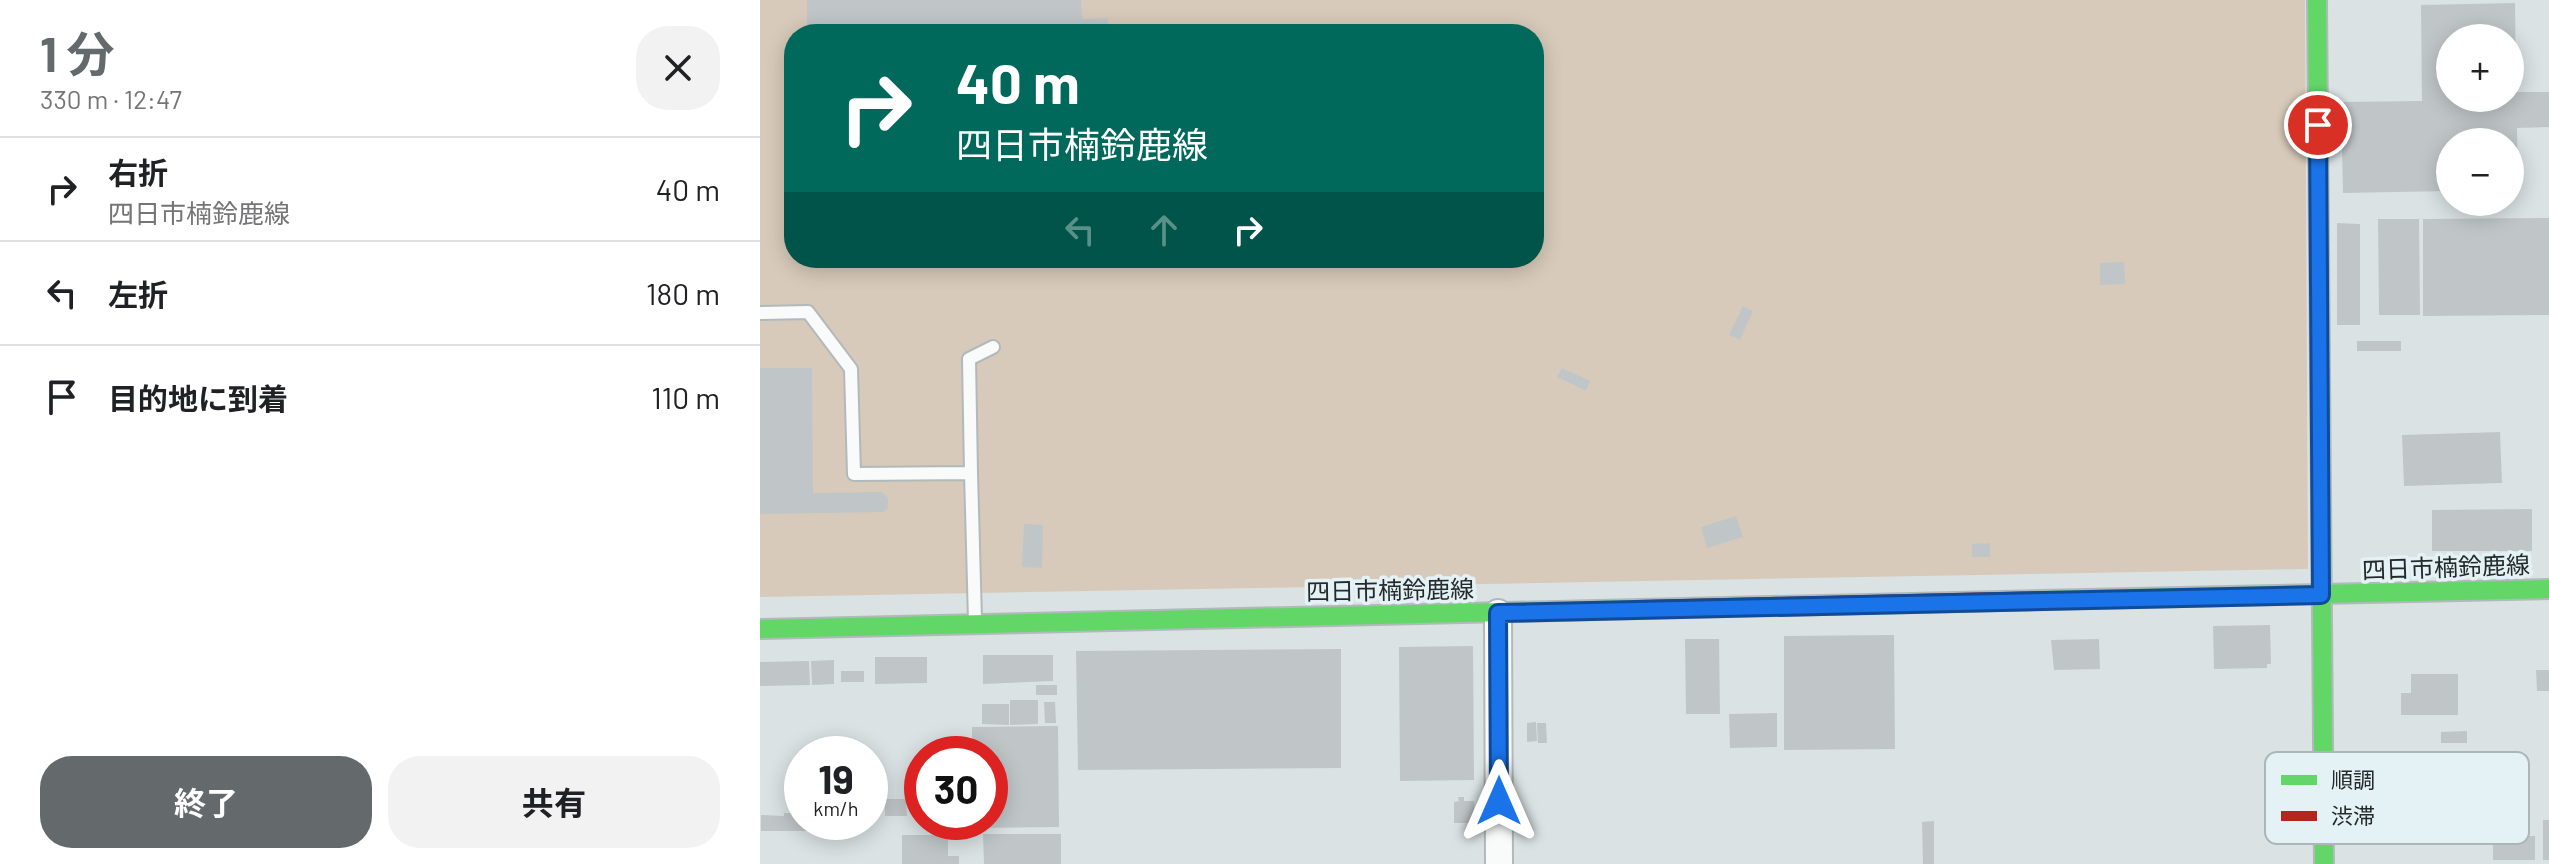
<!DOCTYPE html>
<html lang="ja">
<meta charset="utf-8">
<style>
body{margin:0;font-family:Barlow,"Noto Sans JP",sans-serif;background:#f2f2f2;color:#202124;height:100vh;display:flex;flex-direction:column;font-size:30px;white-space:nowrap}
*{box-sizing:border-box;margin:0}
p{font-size:26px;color:#757577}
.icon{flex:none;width:44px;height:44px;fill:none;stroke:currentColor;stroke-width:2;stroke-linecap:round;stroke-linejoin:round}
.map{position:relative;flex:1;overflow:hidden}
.drawer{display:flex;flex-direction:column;background:#fff;width:760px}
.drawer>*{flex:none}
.banner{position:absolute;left:24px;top:24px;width:760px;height:244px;border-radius:32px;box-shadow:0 4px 20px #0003;background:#00695c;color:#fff;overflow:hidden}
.buttons{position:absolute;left:1676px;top:24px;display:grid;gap:16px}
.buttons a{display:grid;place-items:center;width:88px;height:88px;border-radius:50%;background:#fff;box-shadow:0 4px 20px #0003;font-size:40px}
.speed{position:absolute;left:24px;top:736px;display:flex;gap:16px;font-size:40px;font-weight:700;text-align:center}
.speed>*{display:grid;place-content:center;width:104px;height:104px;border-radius:50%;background:#fff;box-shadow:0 4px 20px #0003;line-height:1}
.speed small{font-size:20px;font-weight:400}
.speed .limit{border:12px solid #d22;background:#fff;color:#111}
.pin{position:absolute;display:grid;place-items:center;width:68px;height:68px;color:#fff;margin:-34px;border:4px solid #fff;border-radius:50%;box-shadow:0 2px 8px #0007}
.me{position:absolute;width:88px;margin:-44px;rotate:0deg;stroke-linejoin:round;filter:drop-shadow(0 0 6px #0008)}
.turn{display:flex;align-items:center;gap:28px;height:168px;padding:0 40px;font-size:36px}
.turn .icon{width:104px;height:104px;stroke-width:2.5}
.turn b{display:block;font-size:56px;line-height:68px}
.lanes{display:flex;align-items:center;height:76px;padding:0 40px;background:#0003;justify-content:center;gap:40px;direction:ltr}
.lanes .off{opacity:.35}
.round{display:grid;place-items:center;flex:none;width:84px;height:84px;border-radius:32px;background:#f2f2f2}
.overview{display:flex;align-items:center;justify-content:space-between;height:136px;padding:0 40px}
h1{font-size:48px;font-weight:700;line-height:60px;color:#646a6c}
.action{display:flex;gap:16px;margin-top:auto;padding:16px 40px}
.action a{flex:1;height:92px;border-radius:32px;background:#646a6c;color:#fff;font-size:32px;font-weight:700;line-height:92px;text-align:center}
.action a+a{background:#f2f2f2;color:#202124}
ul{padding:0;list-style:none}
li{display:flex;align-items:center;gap:24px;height:104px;padding:0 40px;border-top:2px solid #e0e0e0}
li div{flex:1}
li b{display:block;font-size:30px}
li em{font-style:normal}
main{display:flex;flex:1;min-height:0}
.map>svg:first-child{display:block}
</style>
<main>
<section class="drawer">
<div class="overview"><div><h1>1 分</h1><p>330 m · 12:47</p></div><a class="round"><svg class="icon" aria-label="close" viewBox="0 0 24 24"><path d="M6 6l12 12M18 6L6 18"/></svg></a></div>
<ul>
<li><svg class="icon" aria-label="right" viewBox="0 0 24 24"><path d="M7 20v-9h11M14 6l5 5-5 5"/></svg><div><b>右折</b><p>四日市楠鈴鹿線</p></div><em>40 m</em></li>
<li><svg class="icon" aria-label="left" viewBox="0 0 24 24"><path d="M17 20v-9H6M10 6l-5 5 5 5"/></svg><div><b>左折</b></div><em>180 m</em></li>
<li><svg class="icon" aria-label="arrive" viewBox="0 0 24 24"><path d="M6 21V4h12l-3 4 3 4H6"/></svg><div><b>目的地に到着</b></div><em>110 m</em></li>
</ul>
<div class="action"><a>終了</a><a>共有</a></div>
</section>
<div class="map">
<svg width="1789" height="864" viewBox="0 0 1789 864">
<rect width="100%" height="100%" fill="#dae2e4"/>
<path fill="#d7caba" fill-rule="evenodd" d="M 0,0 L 1545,0 L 1548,569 L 0,597 ZM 34,34 L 774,34 L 774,258 L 34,258 Z"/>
<path fill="#c0c6c8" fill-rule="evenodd" d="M 47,0 L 321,0 L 322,19 L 348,18 L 348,34 L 47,34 Z
M 1755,3 L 1756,92 L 1789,92 L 1789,127 L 1757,128 L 1758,190 L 1750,190 L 1750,142 L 1690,142 L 1690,191 L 1583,193 L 1581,102 L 1662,101 L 1661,5 ZM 1690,38 L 1750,38 L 1750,98 L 1690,98 Z
M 1789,218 L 1789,315 L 1663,316 L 1663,219 Z
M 1618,219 L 1659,219 L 1660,315 L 1619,315 Z
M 1577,223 L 1600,224 L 1600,325 L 1577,325 Z
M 1364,262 L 1365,284 L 1340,285 L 1340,263 Z
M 983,306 L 993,311 L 980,340 L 969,335 Z
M 1597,341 L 1641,341 L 1641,351 L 1597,351 Z
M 0,368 L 52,368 L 53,493 L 122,492 L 128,498 L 128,508 L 123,512 L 0,514 Z
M 802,368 L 830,381 L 826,391 L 797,377 Z
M 1740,432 L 1742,483 L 1644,486 L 1642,435 Z
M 1772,509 L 1772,551 L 1672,551 L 1672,510 Z
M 976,516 L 983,537 L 947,548 L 941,527 Z
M 264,524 L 283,525 L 282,568 L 262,567 Z
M 1230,543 L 1230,557 L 1212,557 L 1212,544 Z
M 1510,625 L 1511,664 L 1507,664 L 1507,668 L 1454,669 L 1453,626 Z
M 1134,635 L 1135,749 L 1024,750 L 1024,636 Z
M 925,639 L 959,639 L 960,714 L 926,714 Z
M 1339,639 L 1340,669 L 1294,670 L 1291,640 Z
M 713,646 L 714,780 L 640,781 L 639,647 Z
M 581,649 L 581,768 L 318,770 L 316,651 Z
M 223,655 L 293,655 L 293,681 L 223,684 Z
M 115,657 L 167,657 L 167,683 L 115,684 Z
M 74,660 L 74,684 L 52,685 L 51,661 Z
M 49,661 L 50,685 L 0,686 L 0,662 Z
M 1776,670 L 1789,670 L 1789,691 L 1777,691 Z
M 81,671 L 104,671 L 104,682 L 81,682 Z
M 1651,674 L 1698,674 L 1698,715 L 1641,715 L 1641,693 L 1651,693 Z
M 276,685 L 297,685 L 297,695 L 276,695 Z
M 250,700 L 278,700 L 278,724 L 250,725 Z
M 284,702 L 295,702 L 296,723 L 285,723 Z
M 222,704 L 249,704 L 249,725 L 222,724 Z
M 1017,713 L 1017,747 L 970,748 L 969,714 Z
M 776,722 L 777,741 L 767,742 L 767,723 Z
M 777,723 L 786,723 L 787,743 L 778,743 Z
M 298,726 L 299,827 L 213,828 L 213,822 L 230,822 L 230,754 L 206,754 L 206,742 L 212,742 L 212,727 Z
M 1707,731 L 1707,743 L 1681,743 L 1681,732 Z
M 698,797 L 704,797 L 704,801 L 714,801 L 714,823 L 694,823 L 694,802 L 699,801 Z
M 125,799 L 146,799 L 147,816 L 125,816 Z
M 24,813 L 41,813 L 42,822 L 68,822 L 68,831 L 1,831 L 1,815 L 24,816 Z
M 1783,820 L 1789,820 L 1789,860 L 1783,860 Z
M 1174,821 L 1174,864 L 1163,864 L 1162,822 Z
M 223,834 L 301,834 L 301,864 L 224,864 Z
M 142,835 L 188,835 L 188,856 L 199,856 L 199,864 L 142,864 Z
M 1733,836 L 1775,836 L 1775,860 L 1733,860 Z"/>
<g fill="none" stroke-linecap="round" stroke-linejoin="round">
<g stroke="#b2b9ba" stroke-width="16">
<path id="lane" d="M 0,313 L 48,312 L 91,369 L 94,474 L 211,473 L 215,620
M 211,473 L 209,359 L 233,347"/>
</g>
<g stroke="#b2b9ba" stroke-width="30">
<path id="street" d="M 738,613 L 739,864"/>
</g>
<g stroke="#b2b9ba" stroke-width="22">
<path id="fast" d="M 1557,0 L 1564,864
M 1280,600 L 1789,589
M 0,629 L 880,609"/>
</g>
<g stroke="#b2b9ba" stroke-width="22">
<path id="jam" d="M 880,609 L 1280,600"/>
</g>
<use href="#lane" stroke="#f9fbfb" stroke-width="12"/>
<use href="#street" stroke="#f9fbfb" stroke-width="26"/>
<use href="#fast" stroke="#63d668" stroke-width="18"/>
<use href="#jam" stroke="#b3261e" stroke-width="18"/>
</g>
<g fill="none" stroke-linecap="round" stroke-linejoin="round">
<g stroke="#114b97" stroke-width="20">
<path id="route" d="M 739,801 L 738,613 L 1561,595 L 1558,125"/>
</g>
<use href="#route" stroke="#1a73e8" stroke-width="14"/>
</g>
<g text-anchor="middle" stroke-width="7" stroke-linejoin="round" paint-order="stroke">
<g font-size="24" fill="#24292b" stroke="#e4f2f5">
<text transform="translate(1686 568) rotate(-2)" y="8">四日市楠鈴鹿線</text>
<text transform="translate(630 591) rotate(-1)" y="8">四日市楠鈴鹿線</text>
</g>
</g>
<rect x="1505" y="752" width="264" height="92" rx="12" fill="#e4f2f5" stroke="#aab6b8" stroke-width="2"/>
<rect x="1521" y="775" width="36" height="10" fill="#63d668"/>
<rect x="1521" y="811" width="36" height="10" fill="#b3261e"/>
<g font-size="22" fill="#24292b">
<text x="1571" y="788">順調</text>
<text x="1571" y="824">渋滞</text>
</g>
</svg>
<div class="buttons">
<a>+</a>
<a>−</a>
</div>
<div class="speed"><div>19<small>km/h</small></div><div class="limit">30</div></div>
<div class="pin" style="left:1558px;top:125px;background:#d93025"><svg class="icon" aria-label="arrive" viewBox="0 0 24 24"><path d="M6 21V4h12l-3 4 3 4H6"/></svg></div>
<svg class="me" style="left:739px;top:801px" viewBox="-20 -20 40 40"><path d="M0-17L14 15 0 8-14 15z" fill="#1a73e8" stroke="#fff" stroke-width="4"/></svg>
<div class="banner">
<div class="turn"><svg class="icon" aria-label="right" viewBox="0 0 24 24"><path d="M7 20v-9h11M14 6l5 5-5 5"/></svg><div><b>40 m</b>四日市楠鈴鹿線</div></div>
<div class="lanes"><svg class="icon off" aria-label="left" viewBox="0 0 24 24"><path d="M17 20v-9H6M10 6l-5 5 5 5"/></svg><svg class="icon off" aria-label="ahead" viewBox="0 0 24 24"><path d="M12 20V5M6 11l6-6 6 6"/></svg><svg class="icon" aria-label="right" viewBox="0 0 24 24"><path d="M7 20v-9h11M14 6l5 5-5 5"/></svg></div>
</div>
</div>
</main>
